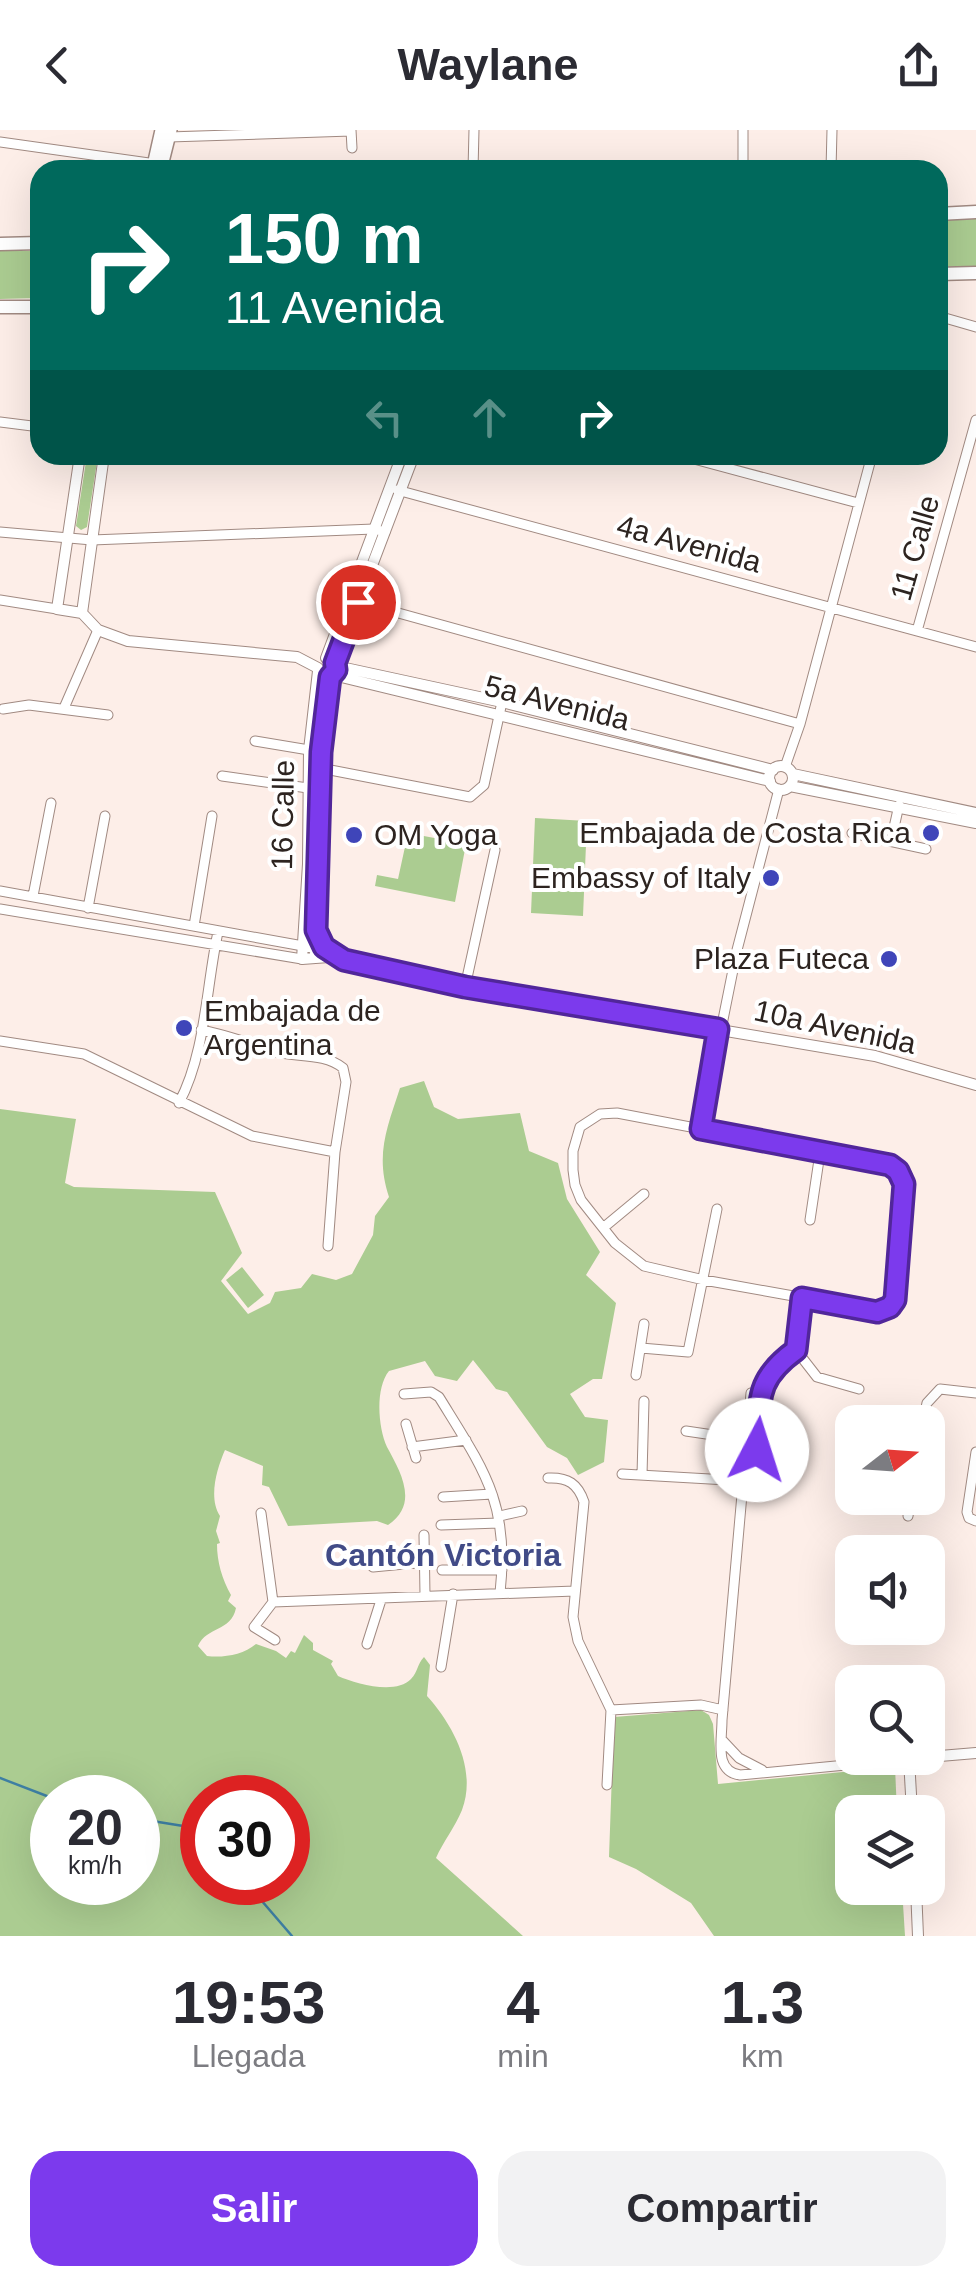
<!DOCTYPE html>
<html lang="es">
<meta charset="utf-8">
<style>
body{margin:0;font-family:Helvetica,sans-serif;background:#f2f2f3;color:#2b2b33;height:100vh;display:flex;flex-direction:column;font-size:38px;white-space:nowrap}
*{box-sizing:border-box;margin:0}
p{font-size:32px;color:#7c7c81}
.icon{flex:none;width:55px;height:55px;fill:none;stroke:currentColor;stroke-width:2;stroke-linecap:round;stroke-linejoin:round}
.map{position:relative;height:1806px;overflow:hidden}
.sheet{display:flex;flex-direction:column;background:#fff;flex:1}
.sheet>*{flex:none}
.banner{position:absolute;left:30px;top:30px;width:918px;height:305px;border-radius:30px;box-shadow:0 10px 40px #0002;background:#00695c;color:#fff;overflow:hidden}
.needle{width:65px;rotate:73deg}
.tools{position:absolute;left:835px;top:1275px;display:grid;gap:20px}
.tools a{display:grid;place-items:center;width:110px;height:110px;border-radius:20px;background:#fff;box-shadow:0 10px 40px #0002;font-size:50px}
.speed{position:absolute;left:30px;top:1645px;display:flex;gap:20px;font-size:50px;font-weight:700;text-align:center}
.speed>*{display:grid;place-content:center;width:130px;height:130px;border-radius:50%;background:#fff;box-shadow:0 10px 40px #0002;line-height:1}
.speed small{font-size:25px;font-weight:400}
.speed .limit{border:15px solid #d22;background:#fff;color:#111}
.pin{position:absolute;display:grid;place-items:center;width:85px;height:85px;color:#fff;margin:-42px;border:5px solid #fff;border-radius:50%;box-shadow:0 2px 10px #0007}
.me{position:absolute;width:110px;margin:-55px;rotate:5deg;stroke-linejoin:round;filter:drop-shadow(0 0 8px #0008)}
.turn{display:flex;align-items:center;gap:35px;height:210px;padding:0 30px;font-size:45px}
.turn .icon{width:130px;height:130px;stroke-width:2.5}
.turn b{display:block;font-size:70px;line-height:85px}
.lanes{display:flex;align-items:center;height:95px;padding:0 30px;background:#0003;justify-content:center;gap:50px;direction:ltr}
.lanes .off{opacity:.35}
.eta{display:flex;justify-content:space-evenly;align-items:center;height:170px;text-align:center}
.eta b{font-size:60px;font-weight:700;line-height:70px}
.button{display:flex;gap:20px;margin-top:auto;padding:20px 30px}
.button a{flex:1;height:115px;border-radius:30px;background:#7c3aed;color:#fff;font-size:40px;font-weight:700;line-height:115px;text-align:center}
.button a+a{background:#f2f2f3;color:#2b2b33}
header{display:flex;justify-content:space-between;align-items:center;height:130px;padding:0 30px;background:#fff;font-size:45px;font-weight:700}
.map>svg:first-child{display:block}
</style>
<header><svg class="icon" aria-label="back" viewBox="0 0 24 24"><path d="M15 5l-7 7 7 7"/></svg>Waylane<svg class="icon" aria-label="share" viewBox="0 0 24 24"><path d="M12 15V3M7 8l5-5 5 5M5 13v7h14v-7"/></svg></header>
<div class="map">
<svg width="976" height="1806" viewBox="0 0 976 1806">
<rect width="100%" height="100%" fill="#fdeee8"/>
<path fill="#abcc91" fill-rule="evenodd" d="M 976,89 L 976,136 L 938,137 L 938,90 Z
M 0,121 L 40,121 L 40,168 L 0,169 Z
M 87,325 L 98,325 L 87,397 L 81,400 L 76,396 Z
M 535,688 L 587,691 L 583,786 L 531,783 Z
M 408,703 L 466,714 L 455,772 L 375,756 L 377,745 L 398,749 Z
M 424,951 L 434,977 L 458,989 L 520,983 L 529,1021 L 558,1033 L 567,1069 L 600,1122 L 586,1145 L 616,1173 L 602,1249 L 593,1249 L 570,1264 L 585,1287 L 608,1290 L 604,1332 L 578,1345 L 567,1328 L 547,1317 L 507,1262 L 496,1259 L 473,1230 L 457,1251 L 435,1246 L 425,1231 L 389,1241 C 375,1258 378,1298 387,1317 C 400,1341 420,1374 388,1395 L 377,1391 L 288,1396 L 269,1357 L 262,1355 L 263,1336 L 225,1320 C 217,1338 208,1368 220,1386 L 216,1401 L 220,1413 L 217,1414 C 217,1432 222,1449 231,1465 L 228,1471 L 236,1478 C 231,1502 207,1496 198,1516 L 207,1526 C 223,1528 243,1525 256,1514 L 276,1521 L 286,1528 L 291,1521 L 295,1523 L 304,1505 L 313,1513 L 313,1520 L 333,1531 L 331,1534 L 338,1546 C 356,1554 396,1565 411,1549 C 418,1542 417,1534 424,1527 L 430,1535 L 427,1566 C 454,1596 477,1640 462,1680 C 455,1697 443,1712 436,1728 L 523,1806 L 0,1806 L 0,979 L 76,989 L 65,1053 L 74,1057 L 215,1062 L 242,1123 L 221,1151 L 248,1184 L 270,1173 L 275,1162 L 301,1158 L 312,1144 L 336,1150 L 352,1144 L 373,1105 L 375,1086 L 389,1067 C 375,1025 387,998 400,958 ZM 52,1668 L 138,1668 L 138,1752 L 52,1752 ZM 202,1668 L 288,1668 L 288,1752 L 202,1752 Z
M 242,1137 L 264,1165 L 248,1178 L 226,1150 Z
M 701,1580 L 709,1585 L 713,1594 L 718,1654 L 895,1637 L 897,1682 L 852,1682 L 852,1758 L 902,1758 L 905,1806 L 714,1806 L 691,1773 L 636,1739 L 609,1727 L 614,1587 Z"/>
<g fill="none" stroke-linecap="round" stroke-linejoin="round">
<path stroke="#3e7fa3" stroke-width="2.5" d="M 0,1648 L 52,1668
M 138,1686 L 146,1690 L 202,1699
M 254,1752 L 255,1763 L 292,1806"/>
<g stroke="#a18a82" stroke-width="11">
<path id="minor" d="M 351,0 L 352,18
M 169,7 L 351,1
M 0,12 L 156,34
M 473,40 L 474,0
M 743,40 L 743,0
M 831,40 L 832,0
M 938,186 L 976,197
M 0,292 L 40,297
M 679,325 L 858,373
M 397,360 L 976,517
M 0,402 L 92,410 L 374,399 L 385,402
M 0,470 L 57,479
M 355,471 L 800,594
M 917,501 L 976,290
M 64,578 L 98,500
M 3,579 L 29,575 L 108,585
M 255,611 L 309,620
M 785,637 L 800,594 L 872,325
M 320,638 L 470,667 L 484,655 L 502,572
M 222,646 L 308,658
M 852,703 L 926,719
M 891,711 L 899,675
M 0,761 L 303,816
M 33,766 L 51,673
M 88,778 L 105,686
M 0,779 L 302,829
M 194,796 L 212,686
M 465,857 L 495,720
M 201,900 C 227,905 248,913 272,921 C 294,928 324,922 343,938 L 346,952 L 335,1022 L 328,1116
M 0,911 L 84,924 L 252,1006 L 335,1022
M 179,973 C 206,922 206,857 218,802
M 617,983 L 890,1035 L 898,1041 L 904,1054 L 895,1170 L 890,1177 L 877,1181 L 704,1150 L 644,1136 L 615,1113 L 581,1070 L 575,1055 L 573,1040 L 573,1021 L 580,997 L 600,984 Z
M 701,999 L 737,820 L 779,659
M 810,1090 L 820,1023
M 603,1098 L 644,1064
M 802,1168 L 796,1220 L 817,1247 L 859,1259
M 641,1218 L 688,1222 L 717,1079
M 636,1245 L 644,1194
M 751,1263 L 722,1590 C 722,1612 714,1641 740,1645 L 909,1629
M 404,1264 L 431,1262 L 439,1267 C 484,1340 510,1373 500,1463
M 923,1292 L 927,1273 L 940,1259 L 976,1263
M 406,1294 L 416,1328
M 686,1301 L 747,1310
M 412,1317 L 466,1310
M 976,1322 L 967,1382 L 969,1388 L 976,1391
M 622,1344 L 745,1351
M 642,1345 L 644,1271
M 548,1348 C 568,1347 578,1354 584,1372 L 573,1487 L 578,1511 L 611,1580 L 607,1655
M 760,1358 L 754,1351 L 763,1258 L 772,1237 L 796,1220
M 443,1367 L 492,1364
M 261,1383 L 273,1472 L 254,1497 L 275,1510
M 500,1386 L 522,1381
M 908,1386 L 911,1368
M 441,1395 L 499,1393
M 424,1405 L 425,1465
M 373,1437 L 425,1432
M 442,1440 L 502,1440
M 273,1472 L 575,1461
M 367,1514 L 381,1470
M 441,1537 L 453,1464
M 611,1580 L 701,1575 L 723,1580
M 723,1611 L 739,1628 L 762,1640"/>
</g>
<g stroke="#a18a82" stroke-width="12">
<path id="tertiary" d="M 80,325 L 57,479 L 82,483 L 98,500 L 128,511 L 297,527 L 318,538
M 82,483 L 104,325
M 326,528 L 402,325
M 335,533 L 414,325
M 336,536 L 502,572 L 773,640
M 318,541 L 309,620 L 308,734 L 302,829 L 329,827
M 333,545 L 770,651
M769 648a12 12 0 1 1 24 0a12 12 0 1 1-24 0Z
M 793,644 L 976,683
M 790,656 L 976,693
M 303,816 L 316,818 L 329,827 L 465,857 L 875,926 L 976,955
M 315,825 L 321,622 L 330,547
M 928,1627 L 976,1623
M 912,1682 L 909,1629 L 920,1628
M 916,1758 L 918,1806"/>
</g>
<g stroke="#a18a82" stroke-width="14">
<path id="secondary" d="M 152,40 L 161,0
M 161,40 L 171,0"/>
</g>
<g stroke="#a18a82" stroke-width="15">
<path id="primary" d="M 938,84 L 976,82
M 0,114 L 40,113
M 938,144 L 976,143
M 0,177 L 40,177"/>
</g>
<use href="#minor" stroke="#fff" stroke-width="9"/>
<use href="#tertiary" stroke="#fff" stroke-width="10"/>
<use href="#secondary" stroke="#fff" stroke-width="11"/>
<use href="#primary" stroke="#fff" stroke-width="12"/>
</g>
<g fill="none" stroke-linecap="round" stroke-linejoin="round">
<g stroke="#51269a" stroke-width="25">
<path id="route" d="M 358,472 L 335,533 L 336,540 L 330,547 L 321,622 L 316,800 L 324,817 L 344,830 L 465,857 L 718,899 L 701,999 L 890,1035 L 898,1041 L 904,1054 L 895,1170 L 890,1177 L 877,1182 L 802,1168 L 796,1220 C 753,1251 761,1271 757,1320"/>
</g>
<use href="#route" stroke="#7c3aed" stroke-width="18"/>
</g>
<g fill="#3f45b9" stroke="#fff" stroke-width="4">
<circle cx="931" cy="703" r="10"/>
<circle cx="354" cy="705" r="10"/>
<circle cx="771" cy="748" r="10"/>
<circle cx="889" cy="829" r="10"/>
<circle cx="184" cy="898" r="10"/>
</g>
<g text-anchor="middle" stroke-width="8" stroke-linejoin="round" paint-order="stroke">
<g font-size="30" fill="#2d2420" stroke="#fff">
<text transform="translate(689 414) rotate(15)" y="10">4a Avenida</text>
<text transform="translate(915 418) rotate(-74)" y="10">11 Calle</text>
<text transform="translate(557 573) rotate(14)" y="10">5a Avenida</text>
<text transform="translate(283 685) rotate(-89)" y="10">16 Calle</text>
<text transform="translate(835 897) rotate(12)" y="10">10a Avenida</text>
</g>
<g font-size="30" fill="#2d2420" stroke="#fff" text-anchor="end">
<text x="911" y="713">Embajada de Costa Rica</text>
<text x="374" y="715" text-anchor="start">OM Yoga</text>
<text x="751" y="758">Embassy of Italy</text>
<text x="869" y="839">Plaza Futeca</text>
<text x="204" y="891" text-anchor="start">Embajada de<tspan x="204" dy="34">Argentina</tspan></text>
</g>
<g font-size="32" font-weight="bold" fill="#414b87" stroke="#fff">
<text x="443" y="1436">Cantón Victoria</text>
</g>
</g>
</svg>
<div class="tools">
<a><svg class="needle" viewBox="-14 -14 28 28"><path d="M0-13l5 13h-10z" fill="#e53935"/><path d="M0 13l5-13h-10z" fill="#7c7c81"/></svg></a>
<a><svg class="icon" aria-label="sound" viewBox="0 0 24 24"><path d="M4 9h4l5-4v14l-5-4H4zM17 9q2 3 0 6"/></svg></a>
<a><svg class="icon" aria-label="search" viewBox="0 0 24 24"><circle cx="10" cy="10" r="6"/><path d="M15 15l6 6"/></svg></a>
<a><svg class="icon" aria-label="layers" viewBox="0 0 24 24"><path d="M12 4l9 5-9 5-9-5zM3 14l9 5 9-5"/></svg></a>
</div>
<div class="speed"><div>20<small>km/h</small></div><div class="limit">30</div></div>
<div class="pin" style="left:358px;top:472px;background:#d93025"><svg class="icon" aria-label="arrive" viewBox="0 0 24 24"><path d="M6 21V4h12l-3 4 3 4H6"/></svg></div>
<svg class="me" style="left:757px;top:1320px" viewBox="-20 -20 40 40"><circle r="19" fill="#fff"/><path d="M0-13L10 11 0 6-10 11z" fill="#7c3aed"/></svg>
<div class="banner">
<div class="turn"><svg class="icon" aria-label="right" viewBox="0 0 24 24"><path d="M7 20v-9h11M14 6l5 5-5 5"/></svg><div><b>150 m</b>11 Avenida</div></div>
<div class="lanes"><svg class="icon off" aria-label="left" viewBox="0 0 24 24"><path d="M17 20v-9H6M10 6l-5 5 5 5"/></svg><svg class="icon off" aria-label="ahead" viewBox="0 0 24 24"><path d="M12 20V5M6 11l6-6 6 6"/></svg><svg class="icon" aria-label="right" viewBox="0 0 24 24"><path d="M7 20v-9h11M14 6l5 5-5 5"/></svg></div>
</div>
</div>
<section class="sheet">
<div class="eta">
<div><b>19:53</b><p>Llegada</p></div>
<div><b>4</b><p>min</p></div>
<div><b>1.3</b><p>km</p></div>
</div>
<div class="button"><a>Salir</a><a>Compartir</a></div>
</section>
